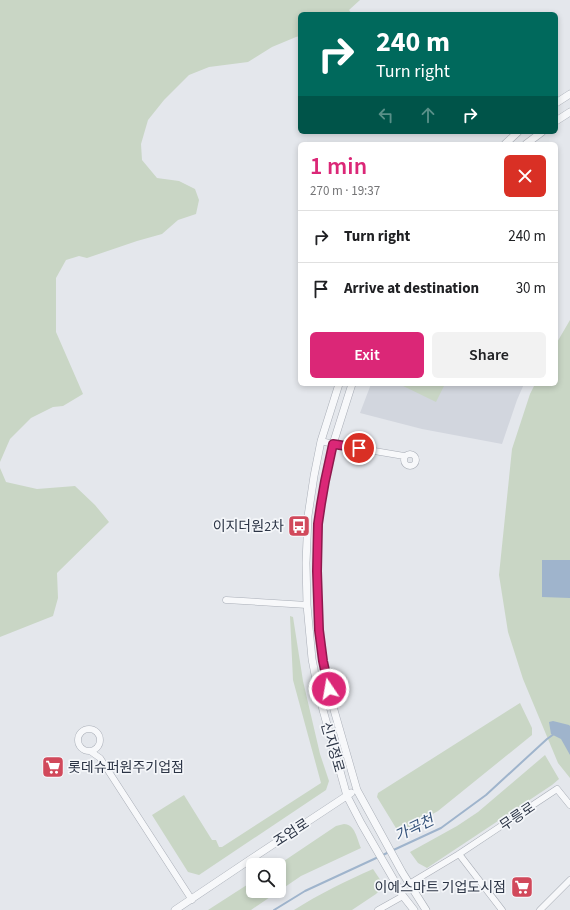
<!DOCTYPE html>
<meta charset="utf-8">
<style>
body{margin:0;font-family:"Source Sans 3","Noto Sans KR",sans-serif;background:#f2f2f2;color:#202124;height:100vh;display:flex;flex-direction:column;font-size:15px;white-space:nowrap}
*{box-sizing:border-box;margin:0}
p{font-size:13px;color:#757577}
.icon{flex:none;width:22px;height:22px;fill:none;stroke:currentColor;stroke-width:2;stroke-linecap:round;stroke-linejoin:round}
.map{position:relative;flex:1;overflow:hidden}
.panel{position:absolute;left:298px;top:142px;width:260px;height:244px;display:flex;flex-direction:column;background:#fff;border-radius:6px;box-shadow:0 2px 6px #0003}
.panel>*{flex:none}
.hud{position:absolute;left:298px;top:12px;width:260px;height:122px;border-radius:6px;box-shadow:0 2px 6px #0003;background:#00695c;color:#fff;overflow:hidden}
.buttons{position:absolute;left:246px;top:858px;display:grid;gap:8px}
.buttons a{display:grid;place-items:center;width:40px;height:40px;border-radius:6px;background:#fff;box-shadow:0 2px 6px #0003;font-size:20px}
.pin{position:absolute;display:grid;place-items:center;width:34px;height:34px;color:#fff;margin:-17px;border:2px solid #fff;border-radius:50%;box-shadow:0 1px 4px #0007}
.me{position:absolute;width:44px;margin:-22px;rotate:348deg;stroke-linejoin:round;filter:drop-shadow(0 0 3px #0008)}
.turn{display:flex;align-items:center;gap:14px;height:84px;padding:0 12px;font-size:18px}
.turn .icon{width:52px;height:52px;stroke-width:2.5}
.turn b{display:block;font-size:28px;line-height:34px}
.lanes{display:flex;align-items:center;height:38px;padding:0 12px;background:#0003;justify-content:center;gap:20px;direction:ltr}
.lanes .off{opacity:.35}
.round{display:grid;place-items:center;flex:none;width:42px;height:42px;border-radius:6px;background:#f2f2f2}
.headline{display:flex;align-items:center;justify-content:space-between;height:68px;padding:0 12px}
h1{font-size:24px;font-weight:600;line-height:30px;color:#db2777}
.action{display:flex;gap:8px;margin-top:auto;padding:8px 12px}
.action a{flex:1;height:46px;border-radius:6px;background:#db2777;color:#fff;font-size:16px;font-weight:600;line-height:46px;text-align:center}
.action a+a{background:#f2f2f2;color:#202124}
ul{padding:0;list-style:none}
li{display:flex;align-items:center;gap:12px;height:52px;padding:0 12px;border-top:1px solid #e0e0e0}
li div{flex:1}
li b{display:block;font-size:15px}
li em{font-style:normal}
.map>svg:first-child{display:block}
</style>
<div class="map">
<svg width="570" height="910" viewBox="0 0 570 910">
<rect width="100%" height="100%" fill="#e4e7ec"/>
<path fill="#d2d6de" d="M 371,384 L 524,384 L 517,400 L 502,444 L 422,429 L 360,413 Z"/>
<path fill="#c9d6c5" d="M 0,0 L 360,0 L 349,10 L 352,14 L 300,14 L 300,36 L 296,37 L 272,47 L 248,62 L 209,67 L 189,75 L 164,100 L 148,120 L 141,144 L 142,160 L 157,178 L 179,181 L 195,189 L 199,200 L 196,214 L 178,220 L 162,234 L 137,241 L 87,258 L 79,256 L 66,260 L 56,278 L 56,332 L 83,394 L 63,406 L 53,407 L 31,418 L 10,439 L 0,462 Z
M 570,320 L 570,778 L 558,763 L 523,679 L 508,632 L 499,575 L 512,449 L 530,394 L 535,384 L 556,384 L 556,344 Z
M 399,384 L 445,384 L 436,402 Z
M 0,468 L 6,482 L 37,489 L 75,486 L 95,505 L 109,522 L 57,573 L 58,598 L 53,616 L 0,637 Z
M 290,616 L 293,617 L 303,681 L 320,754 L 329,781 L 326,790 L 199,875 L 188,872 L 152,815 L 184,795 L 212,840 L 216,840 L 219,847 L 222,847 L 321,783 L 293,680 Z
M 520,703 L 532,728 L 532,735 L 438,811 L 399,833 L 377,797 L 378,793 Z
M 545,755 L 559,779 L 552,785 L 427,868 L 418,863 L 410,852 L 457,826 L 478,812 Z
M 344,824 C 355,824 357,839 361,848 L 301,876 L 279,891 L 279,865 L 278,865 L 336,826 Z
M 373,869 L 381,881 L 381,889 L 376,894 L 352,910 L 294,910 C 319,894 346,881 373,869 Z
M 253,881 L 253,891 L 279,891 L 251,910 L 208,910 Z"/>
<path fill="#9fb4cc" d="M 542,560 L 570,560 L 570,598 L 542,597 Z
M 553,721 L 569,725 L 570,726 L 570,755 L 561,739 L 551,734 L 549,722 Z"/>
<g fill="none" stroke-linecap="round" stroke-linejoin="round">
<path stroke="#9fb4cc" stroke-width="2" d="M 274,910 L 305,891 L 441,828 L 486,795 L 547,739 L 554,734"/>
<g stroke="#a9aeb7" stroke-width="7">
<path id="minor" d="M 321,441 L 333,444 L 404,456
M404 460a6 6 0 1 1 12 0a6 6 0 1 1-12 0Z
M 226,600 L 307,605
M78 740a11 11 0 1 1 22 0a11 11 0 1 1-22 0Z
M 90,751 L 100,758 L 192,900
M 459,854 L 502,910
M 409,884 L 459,854 L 557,789 L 570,805
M 378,910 L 403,896
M 540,910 L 570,880"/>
</g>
<g stroke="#a9aeb7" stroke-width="8">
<path id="tertiary" d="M 556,103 L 570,94
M 556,121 L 570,112
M 505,144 L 518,132
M 526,144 L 542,132
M 339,384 L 321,441 L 314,476 L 308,516 L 306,563 L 307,605 L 312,659 L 317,685 L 323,710 L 347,796 L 361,823 L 398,887 L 403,896 L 414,910
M 352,384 L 333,444 L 325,481 L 321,504 L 318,524 L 317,571 L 319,630 L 323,661 L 332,703 L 357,790 L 402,872 L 426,910
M 175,910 L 251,859 L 351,793"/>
</g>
<use href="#minor" stroke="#f7f8fa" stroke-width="6"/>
<use href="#tertiary" stroke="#f7f8fa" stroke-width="7"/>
</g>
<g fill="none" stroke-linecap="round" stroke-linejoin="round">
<g stroke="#8e194d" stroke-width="10">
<path id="route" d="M 329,689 L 323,661 L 319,630 L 317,571 L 318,524 L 321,504 L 325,481 L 333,444 L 359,448"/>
</g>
<use href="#route" stroke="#db2777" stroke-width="7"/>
</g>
<defs>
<g id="bus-square" transform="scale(1.15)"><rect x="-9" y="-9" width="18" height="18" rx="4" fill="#d1495b" stroke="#f4f6f9"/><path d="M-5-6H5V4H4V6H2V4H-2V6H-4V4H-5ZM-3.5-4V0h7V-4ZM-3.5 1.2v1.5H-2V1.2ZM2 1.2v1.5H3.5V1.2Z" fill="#fff"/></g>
<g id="supermarket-square" transform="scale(1.15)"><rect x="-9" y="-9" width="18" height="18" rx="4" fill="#d1495b" stroke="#f4f6f9"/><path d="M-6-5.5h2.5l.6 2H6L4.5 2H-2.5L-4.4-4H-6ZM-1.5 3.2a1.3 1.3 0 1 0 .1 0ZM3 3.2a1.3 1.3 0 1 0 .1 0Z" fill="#fff"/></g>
</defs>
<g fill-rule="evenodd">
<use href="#bus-square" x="299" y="526"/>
<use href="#supermarket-square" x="53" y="767"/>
<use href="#supermarket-square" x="522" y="887"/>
</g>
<g text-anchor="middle" stroke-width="3.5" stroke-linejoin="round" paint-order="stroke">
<g font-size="14" fill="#2b3445" stroke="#f4f6f9" text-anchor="end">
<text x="284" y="531">이지더원2차</text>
<text x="68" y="772" text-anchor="start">롯데슈퍼원주기업점</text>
<text x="506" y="892">이에스마트 기업도시점</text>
</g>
<g font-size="14" fill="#2b3445" stroke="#f4f6f9">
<text transform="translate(333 747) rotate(74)" y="5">신지정로</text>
<text transform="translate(517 816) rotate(-34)" y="5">무릉로</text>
<text transform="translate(291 832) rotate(-33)" y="5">조엄로</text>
</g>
<g font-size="15" font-style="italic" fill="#34527a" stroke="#f4f6f9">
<text transform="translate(414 828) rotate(-26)" y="5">가곡천</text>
</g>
</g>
</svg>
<div class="buttons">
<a><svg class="icon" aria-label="search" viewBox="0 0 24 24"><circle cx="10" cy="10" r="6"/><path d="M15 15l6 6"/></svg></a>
</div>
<div class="pin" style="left:359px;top:448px;background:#d93025"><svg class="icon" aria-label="arrive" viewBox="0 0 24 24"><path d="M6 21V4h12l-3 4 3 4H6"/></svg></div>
<svg class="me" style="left:329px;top:689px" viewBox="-20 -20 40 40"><circle r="17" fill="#db2777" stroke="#fff" stroke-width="3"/><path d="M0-11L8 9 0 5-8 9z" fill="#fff"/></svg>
<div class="hud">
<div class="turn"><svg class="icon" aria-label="right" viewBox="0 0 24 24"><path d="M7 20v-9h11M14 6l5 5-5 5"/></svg><div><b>240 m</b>Turn right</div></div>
<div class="lanes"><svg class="icon off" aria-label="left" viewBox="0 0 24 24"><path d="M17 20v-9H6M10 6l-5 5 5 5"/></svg><svg class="icon off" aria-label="ahead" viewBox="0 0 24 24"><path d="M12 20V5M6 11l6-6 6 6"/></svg><svg class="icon" aria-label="right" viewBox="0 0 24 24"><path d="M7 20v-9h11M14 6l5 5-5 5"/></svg></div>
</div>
<section class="panel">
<div class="headline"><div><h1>1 min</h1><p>270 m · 19:37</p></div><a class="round" style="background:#d93025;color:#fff"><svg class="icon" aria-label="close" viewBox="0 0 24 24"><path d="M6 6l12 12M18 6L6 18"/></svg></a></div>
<ul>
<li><svg class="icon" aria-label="right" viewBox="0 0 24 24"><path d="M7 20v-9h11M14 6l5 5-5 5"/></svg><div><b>Turn right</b></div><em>240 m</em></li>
<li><svg class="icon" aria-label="arrive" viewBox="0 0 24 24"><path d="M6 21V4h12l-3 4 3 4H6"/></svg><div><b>Arrive at destination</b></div><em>30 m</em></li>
</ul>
<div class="action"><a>Exit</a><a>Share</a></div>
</section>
</div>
